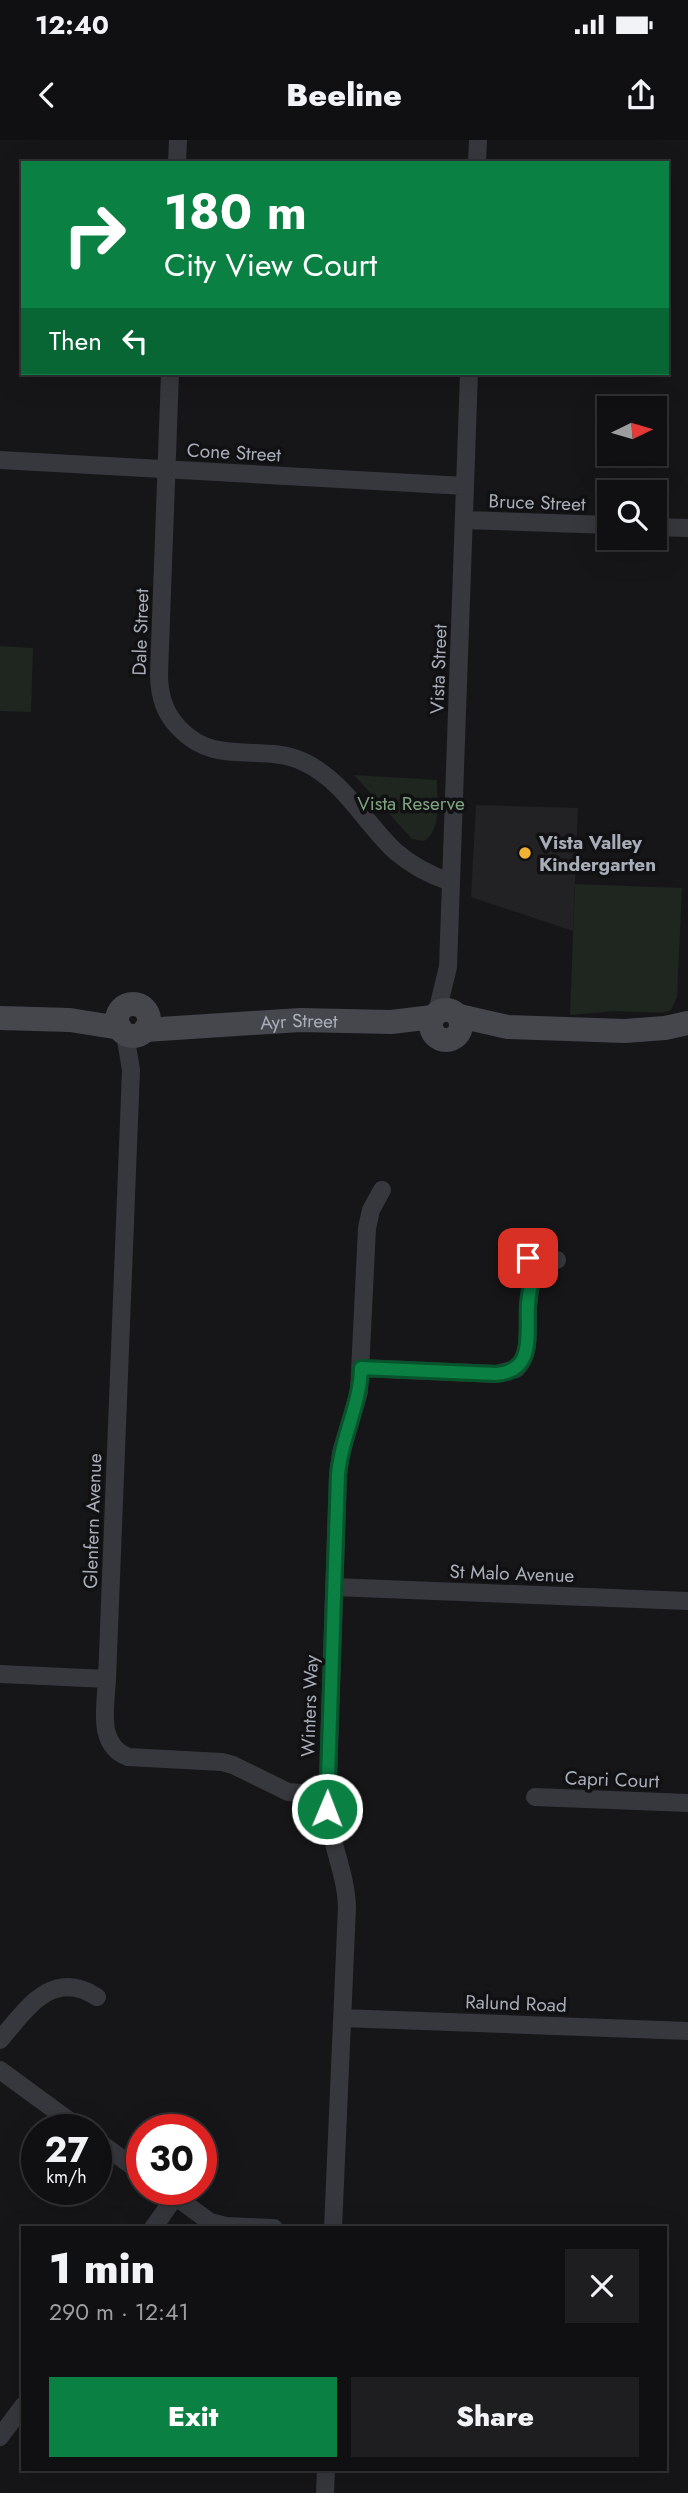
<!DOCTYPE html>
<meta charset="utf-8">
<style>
body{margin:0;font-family:Jost,sans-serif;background:#1e1e20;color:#f1f3f6;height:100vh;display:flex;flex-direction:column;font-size:26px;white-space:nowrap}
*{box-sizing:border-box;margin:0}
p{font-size:23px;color:#9c9d9f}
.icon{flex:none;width:38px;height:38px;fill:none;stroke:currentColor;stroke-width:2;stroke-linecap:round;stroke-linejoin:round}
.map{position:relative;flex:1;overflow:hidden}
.sheet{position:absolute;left:21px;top:2086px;width:646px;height:245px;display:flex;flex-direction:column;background:#101012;border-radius:0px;box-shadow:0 7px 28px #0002,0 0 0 2px #303032}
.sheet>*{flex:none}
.top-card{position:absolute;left:21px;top:21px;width:648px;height:214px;border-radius:0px;box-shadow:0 7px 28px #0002,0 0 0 2px #303032;background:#0b8043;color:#fff;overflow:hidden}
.needle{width:46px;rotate:85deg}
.tools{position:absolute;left:597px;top:256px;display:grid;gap:14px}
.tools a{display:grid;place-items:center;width:70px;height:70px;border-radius:0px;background:#101012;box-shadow:0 7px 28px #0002,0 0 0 2px #303032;font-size:35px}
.speed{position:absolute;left:21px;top:1974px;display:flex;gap:14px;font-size:35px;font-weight:700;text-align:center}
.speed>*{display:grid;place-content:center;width:91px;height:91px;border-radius:50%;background:#101012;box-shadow:0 7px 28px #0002,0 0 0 2px #303032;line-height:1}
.speed small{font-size:18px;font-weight:400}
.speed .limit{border:10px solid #d22;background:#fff;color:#111}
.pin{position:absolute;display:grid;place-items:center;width:60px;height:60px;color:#fff;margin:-30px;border-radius:14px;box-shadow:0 4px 10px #0006}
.me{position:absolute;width:77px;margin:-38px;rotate:1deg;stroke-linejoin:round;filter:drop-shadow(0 0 5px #0008)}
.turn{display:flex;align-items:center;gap:24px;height:147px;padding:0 28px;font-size:32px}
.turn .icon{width:91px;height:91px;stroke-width:2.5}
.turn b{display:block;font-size:49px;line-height:60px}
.then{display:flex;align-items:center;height:66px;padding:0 28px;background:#0003;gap:14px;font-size:26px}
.round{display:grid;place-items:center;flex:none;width:74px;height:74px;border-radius:0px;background:#1e1e20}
.headline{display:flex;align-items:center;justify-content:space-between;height:119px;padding:0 28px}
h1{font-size:42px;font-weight:800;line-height:52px}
.primary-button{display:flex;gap:14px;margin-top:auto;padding:14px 28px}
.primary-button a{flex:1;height:80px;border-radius:0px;background:#0b8043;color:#fff;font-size:28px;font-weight:800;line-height:80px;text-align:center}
.primary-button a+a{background:#1e1e20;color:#f1f3f6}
.status{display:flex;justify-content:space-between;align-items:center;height:49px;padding:0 35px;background:#101012;direction:ltr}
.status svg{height:19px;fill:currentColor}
header{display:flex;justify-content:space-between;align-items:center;height:91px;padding:0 28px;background:#101012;font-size:32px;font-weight:800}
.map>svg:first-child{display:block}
</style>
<div class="status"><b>12:40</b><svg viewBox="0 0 49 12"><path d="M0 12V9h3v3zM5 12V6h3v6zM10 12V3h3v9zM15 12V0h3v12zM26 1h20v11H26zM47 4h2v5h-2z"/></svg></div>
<header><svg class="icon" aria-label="back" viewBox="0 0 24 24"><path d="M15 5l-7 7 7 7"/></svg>Beeline<svg class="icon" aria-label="share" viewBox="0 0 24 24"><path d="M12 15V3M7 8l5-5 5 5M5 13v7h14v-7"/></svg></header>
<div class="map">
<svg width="688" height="2353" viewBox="0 0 688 2353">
<rect width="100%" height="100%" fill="#161618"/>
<path fill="#222225" d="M 476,665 L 578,668 L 573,791 L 471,757 Z"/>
<path fill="#1e261f" d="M 0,506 L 33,508 L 31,572 L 0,571 Z
M 354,635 L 437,640 C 437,659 442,690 424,701 L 412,699 Z
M 575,744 L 682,748 L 677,857 L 671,870 L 662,873 L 616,871 L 570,875 Z"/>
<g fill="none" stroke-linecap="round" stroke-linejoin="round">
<path stroke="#37383d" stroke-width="18" d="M 177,23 L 178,0
M 477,23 L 478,0
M 170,233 L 159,534 C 159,555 164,573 179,588 C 216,628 262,602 304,622 C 343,640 365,683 395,711 C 411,725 432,736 451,742
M 0,320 L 465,346
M 465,380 L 609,385
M 654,387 L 688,388
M 437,872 L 448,827 L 469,233
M 125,894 L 131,930 L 107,1539 C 106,1565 96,1605 128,1617 L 222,1622 L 233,1625 L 288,1652 L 327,1655
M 522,1113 L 534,1121 L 557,1120
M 361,1228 L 496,1234 L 516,1229 C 534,1211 525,1182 529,1159 C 530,1146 534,1134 536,1121
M 334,1447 L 688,1461
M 0,1534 L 107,1539
M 535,1657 L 688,1663
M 342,1878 L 688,1891
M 0,1900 C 27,1868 53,1828 97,1857
M 0,1930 L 82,1990
M 96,2000 L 142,2033
M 165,2049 L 210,2082 L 226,2086 L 274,2088
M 153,2088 L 175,2057
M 333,2088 L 347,1767 C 346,1733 330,1702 327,1669 L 338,1335 L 341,1312 L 359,1252 L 367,1088 L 371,1070 L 382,1050
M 0,2297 L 23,2266
M 325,2353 L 326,2329"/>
<g stroke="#45474d" stroke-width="24">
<circle cx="133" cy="880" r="16"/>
<circle cx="446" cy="885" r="15"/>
<path d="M 459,876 L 508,887 L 625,891 L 665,888 L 688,883"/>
<path d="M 0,878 L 70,880 L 120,888"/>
<path id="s1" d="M 145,890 L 300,880 L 391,882 L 433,877"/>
</g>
</g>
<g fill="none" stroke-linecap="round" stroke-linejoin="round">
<g stroke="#07532c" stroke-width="18">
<path id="route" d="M 327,1669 L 338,1335 C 341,1298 360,1266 361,1228 L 496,1234 C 536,1231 526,1194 528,1164 C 529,1150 533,1135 536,1121 L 528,1118"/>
</g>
<use href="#route" stroke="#0b8043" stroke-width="12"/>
</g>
<circle fill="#f2b134" stroke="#111113" stroke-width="2.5" cx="525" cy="713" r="7"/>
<g text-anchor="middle" stroke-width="7" stroke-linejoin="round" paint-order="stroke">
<g font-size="19" fill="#a8adb8" stroke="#111113">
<text transform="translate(234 312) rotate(3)" y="7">Cone Street</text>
<text transform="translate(537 362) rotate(2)" y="7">Bruce Street</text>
<text transform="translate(140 492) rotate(-88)" y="7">Dale Street</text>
<text transform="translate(438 529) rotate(-88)" y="7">Vista Street</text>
<text dy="7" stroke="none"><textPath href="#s1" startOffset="154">Ayr Street</textPath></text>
<text transform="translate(92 1381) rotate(-88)" y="7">Glenfern Avenue</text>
<text transform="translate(512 1433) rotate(2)" y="7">St Malo Avenue</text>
<text transform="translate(309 1566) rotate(-88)" y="7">Winters Way</text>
<text transform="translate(612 1639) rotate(2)" y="7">Capri Court</text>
<text transform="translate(516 1863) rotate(2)" y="7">Ralund Road</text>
</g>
<g font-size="19" fill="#7fa381" stroke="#111113">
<text x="411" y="670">Vista Reserve</text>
</g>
<g font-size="19" font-weight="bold" fill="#a8adb8" stroke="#111113" text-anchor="start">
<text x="539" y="709">Vista Valley<tspan x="539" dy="22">Kindergarten</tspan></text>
</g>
</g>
</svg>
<div class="tools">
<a><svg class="needle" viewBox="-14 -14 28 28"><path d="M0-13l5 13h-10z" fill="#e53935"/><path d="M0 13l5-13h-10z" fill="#9c9d9f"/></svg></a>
<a><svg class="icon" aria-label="search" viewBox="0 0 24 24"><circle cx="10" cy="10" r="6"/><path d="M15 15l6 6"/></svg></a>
</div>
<div class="speed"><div>27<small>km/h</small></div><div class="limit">30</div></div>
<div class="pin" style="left:528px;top:1118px;background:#d93025"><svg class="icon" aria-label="arrive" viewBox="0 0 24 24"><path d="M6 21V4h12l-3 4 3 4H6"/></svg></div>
<svg class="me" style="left:327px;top:1669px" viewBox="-20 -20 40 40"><circle r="17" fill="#0b8043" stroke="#fff" stroke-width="3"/><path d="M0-11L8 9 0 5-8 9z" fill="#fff"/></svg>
<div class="top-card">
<div class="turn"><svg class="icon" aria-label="right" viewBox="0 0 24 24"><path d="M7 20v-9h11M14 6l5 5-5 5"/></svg><div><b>180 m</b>City View Court</div></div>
<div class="then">Then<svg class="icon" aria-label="left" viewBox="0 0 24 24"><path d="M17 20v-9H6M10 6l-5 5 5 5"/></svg></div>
</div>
<section class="sheet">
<div class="headline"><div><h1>1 min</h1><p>290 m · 12:41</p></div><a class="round"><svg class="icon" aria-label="close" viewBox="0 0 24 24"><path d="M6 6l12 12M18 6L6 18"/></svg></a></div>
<div class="primary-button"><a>Exit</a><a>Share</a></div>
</section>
</div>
